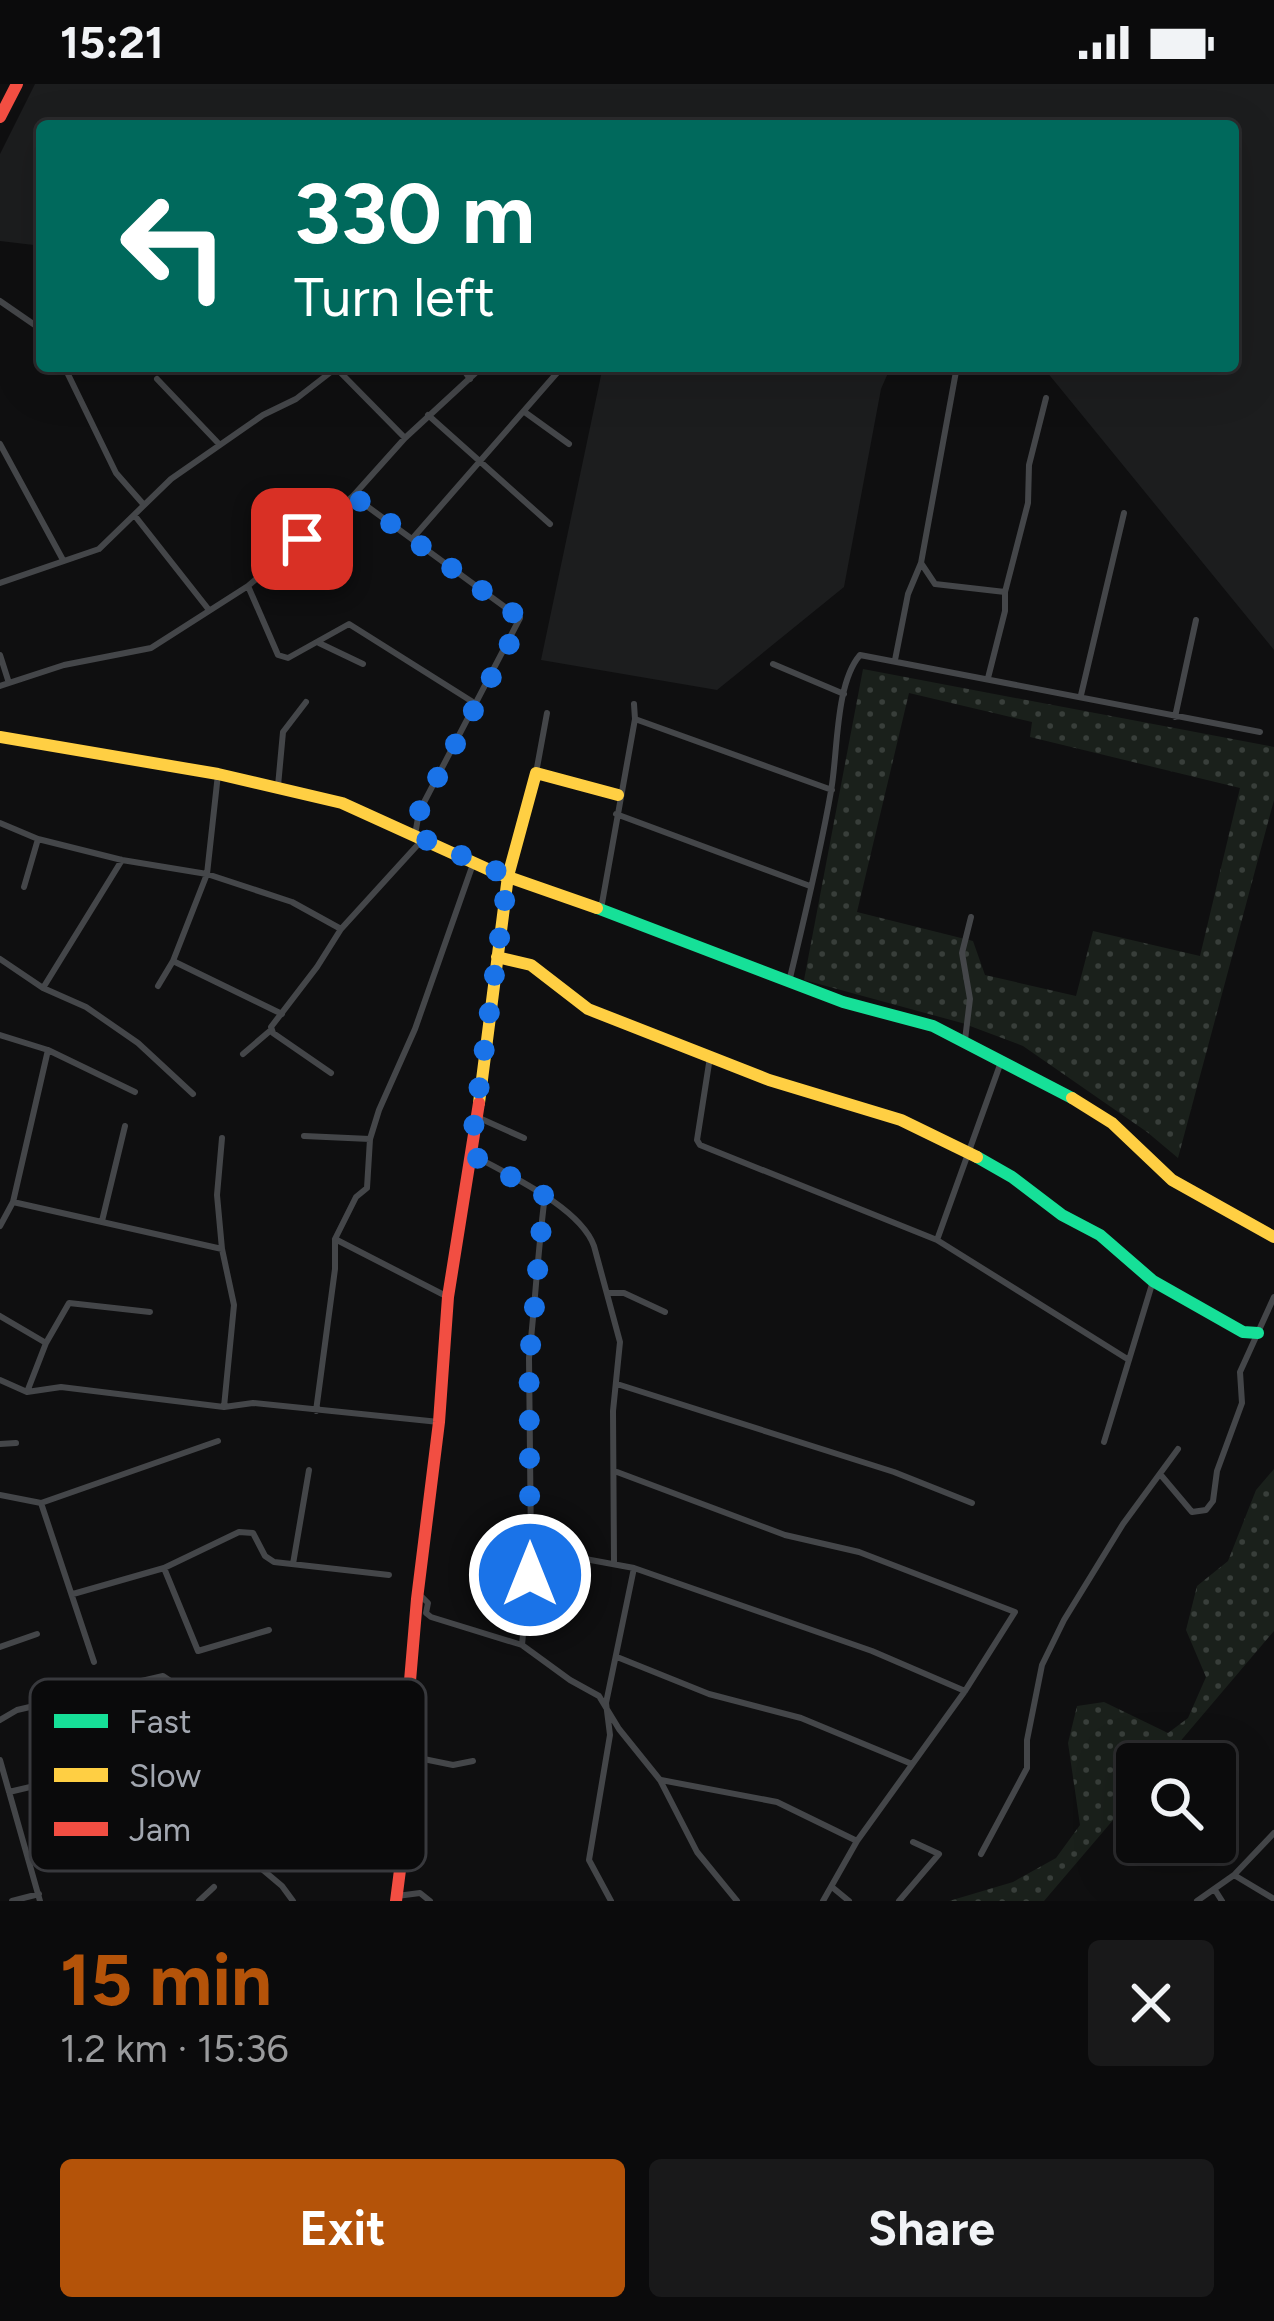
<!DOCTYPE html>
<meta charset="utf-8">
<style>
body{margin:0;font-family:Figtree,sans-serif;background:#19191a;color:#f1f3f6;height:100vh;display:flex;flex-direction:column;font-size:45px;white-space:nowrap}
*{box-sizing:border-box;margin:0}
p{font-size:39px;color:#9a9b9d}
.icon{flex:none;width:66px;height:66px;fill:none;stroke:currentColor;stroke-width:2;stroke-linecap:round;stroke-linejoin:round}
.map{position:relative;height:1817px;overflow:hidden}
.side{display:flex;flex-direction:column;background:#0b0b0c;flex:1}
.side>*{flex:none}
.hud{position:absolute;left:36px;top:36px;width:1203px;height:252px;border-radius:12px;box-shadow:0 12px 48px #0002,0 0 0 3px #2b2b2d;background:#00695c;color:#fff;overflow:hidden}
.tools{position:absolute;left:1116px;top:1659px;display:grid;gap:24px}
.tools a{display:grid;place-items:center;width:120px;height:120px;border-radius:12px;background:#0b0b0c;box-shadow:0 12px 48px #0002,0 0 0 3px #2b2b2d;font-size:60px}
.pin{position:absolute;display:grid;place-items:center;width:102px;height:102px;color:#fff;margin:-51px;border-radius:24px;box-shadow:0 6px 18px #0006}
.me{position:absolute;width:132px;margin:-66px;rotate:0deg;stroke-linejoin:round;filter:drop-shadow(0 0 9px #0008)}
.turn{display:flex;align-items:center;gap:42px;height:252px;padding:0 60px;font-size:54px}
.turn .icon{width:156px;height:156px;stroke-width:2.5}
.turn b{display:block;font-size:84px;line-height:102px}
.round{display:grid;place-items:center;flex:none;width:126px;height:126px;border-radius:12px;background:#19191a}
.overview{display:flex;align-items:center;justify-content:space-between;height:204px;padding:0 60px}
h1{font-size:72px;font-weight:700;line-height:90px;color:#b45309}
.primary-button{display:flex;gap:24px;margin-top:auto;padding:24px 60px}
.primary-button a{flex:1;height:138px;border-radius:12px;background:#b45309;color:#fff;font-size:48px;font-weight:700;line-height:138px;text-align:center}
.primary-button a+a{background:#19191a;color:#f1f3f6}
.status{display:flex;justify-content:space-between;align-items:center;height:84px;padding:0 60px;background:#0b0b0c;direction:ltr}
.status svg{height:33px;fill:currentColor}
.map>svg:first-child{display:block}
</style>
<div class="status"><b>15:21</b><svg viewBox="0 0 49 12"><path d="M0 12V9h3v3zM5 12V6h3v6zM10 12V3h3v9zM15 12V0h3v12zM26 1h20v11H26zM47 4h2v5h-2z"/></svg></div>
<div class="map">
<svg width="1274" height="1817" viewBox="0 0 1274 1817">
<defs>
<pattern id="grass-dots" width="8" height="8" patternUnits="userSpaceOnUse" patternTransform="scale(3)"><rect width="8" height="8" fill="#1a201b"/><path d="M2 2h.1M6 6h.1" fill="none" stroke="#383e3a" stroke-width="1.8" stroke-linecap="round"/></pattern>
</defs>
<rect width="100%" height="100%" fill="#0f0f10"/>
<path fill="#1c1d1e" d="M 35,0 L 1274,0 L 1274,566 L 1042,282 L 1233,282 L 1233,42 L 42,42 L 42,162 L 0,157 L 0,70 Z
M 603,282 L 891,282 L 881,305 L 844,503 L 717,606 L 541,576 Z"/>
<path fill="url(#grass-dots)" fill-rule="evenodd" d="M 863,585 L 1274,663 L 1274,716 L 1178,1074 L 1147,1048 L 1023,962 L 962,939 L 804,896 ZM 909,609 L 1032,638 L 1030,653 L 1240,704 L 1200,872 L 1093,847 L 1076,912 L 985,891 L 973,857 L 857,828 Z
M 1274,1385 L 1274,1547 L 1161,1680 L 1137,1680 L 1137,1708 L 1044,1817 L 949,1817 L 1013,1798 L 1056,1774 L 1080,1741 L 1068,1659 L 1077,1622 L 1104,1618 L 1168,1649 L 1188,1634 L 1206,1593 L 1186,1546 L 1197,1502 L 1228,1477 L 1256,1406 Z"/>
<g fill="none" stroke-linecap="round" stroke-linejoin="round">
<path stroke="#444649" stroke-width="6" d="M 0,217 L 42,246
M 64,282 L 116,389 L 144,421
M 461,282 L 470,295
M 957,282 L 921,479 L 935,500 L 1005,508
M 157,295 L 219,360
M 526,329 L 569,360
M 428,331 L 550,440
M 0,360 L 63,476
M 353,412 L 520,534 L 419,728 L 415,751
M 135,432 L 209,526
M 412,455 L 563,282
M 0,499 L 99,465 L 171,395 L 263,331 L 296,315 L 336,284 L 405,354
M 248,502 L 278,571 L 288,574 L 349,540 L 476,620
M 319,559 L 363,580
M 0,571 L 8,596
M 895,576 L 908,510 L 921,479
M 773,580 L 844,610
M 988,594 L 1005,527 L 1005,508 L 1028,419 L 1029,381 L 1046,314
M 0,602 L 64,581 L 151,564 L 248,502 L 353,412 L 405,354 L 483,282
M 1081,611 L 1124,429
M 1175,633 L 1196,536
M 635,635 L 832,706
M 536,689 L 547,629
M 278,702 L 283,648 L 306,618
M 616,730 L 810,802
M 0,739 L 38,755 L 122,776 L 207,790 L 292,818 L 341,845
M 24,803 L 38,755
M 601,825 L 635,635 L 634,620
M 0,875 L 43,904 L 86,923 L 138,959 L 193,1010
M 173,877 L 207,790 L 218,690
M 789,898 C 804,835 820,771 831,707 C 838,669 835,600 860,571 L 1260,648
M 158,902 L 173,877 L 282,930
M 43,904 L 122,776
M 0,951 L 48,966 L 135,1008
M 965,956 L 970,915 L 962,869 L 971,833
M 243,970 L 271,946
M 710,973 L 697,1056 L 700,1061 L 937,1156 L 1129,1276
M 331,989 L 273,949 L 271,943 L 317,883 L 341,845 L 423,755
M 477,1033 L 524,1054
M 304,1052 L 370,1055
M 222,1054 L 217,1111 L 222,1165 L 234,1221 L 224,1323
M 473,1071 C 508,1091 580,1123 594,1162 L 620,1258 L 613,1327 L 614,1478
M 13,1118 L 222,1165
M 102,1137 L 125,1042
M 0,1142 L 13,1118 L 48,966
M 335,1155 L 448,1213
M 937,1156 L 1001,978
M 609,1209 L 624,1209 L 665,1228
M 0,1232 L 46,1259
M 0,1296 L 27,1308 L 61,1303 L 224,1323 L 253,1319 L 439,1338
M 617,1300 L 894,1388 L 972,1419
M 27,1308 L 46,1259 L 69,1219 L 150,1228
M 316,1327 L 335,1185 L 335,1155 L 356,1113 L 367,1104 L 370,1055 L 379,1026 L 415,945 L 473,780
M 1104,1358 L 1153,1197
M 0,1360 L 16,1359
M 617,1388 L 785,1451 L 859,1468 L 1015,1528 L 965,1607 L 857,1757 L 823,1817
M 1160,1390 L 1192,1428 L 1206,1426 L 1213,1417 L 1217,1387 L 1242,1319 L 1240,1288 L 1274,1213
M 0,1411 L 41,1419 L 218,1357
M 41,1419 L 94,1578
M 531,1465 L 634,1484 L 872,1567 L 965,1607
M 293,1480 L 309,1386
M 164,1484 L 198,1567 L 269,1546
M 73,1510 L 164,1484 L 239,1448 L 253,1449 L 265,1472 L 274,1478 L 389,1491
M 417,1515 L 422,1513 L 428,1519 L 426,1529 L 431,1533 L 522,1561 L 570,1596 L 599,1612 L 619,1645 L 660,1696 L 697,1768 L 737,1817
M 522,1561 L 531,1465 L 529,1274 C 535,1220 538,1166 545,1111
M 0,1563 L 37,1550
M 617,1573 L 709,1610 L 801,1634 L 912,1680
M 76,1613 L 125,1765
M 0,1636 L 17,1626 L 163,1592 L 169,1596 L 218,1748 L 282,1802 L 293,1817
M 184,1644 L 267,1609 L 302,1703
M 404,1671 L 453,1681 L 473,1677
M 0,1676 L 40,1817
M 661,1696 L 777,1718 L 857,1757
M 9,1708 L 98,1687
M 981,1770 L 1027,1684 L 1027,1656 L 1042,1581 L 1064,1536 L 1123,1440 L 1178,1365
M 245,1771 L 332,1745
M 1234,1791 L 1274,1815
M 832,1803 L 849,1817
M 1215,1806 L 1222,1817
M 397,1812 L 420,1809 L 430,1817
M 12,1817 L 39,1810
M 199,1817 L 214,1803
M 611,1817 L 589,1776 L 610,1651 L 606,1619 L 634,1484
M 899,1817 L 939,1770 L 913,1758
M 1197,1817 L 1234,1791 L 1274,1749"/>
<path stroke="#16e098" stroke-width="12" d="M 597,824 L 843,918 L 933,942 L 1072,1014
M 977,1073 L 1012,1093 L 1062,1131 L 1100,1151 L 1153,1197 L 1243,1248 L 1258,1249"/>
<path stroke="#ffcf43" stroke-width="12" d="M 0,653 L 218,690 L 342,719 L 494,788 L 597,824
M 497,873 L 531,881 L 588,925 L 769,996 L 901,1036 L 977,1073
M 1072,1014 L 1112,1039 L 1172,1096 L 1274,1153
M 479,1019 L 508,792 L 536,689 L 618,711"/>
<path stroke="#f24e42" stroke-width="12" d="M 0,33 L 17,0
M 396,1817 L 404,1755 L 401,1702 L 417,1515 L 439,1338 L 448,1213 L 479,1019"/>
</g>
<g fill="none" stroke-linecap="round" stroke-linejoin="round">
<path stroke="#1a73e8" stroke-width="21" stroke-dasharray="0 37.8" d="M 302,455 L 353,412 L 520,534 L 520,540 L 419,728 L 415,751 L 508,792 L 470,1070 L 545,1112 C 538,1166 536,1221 529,1274 L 530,1491"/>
</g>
<rect x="30" y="1595" width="396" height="192" rx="18" fill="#0a0a0b" stroke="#38393d" stroke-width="3"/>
<rect x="54" y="1630" width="54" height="14" fill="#16e098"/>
<rect x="54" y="1684" width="54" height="14" fill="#ffcf43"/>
<rect x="54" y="1738" width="54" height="14" fill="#f24e42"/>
<g font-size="33" fill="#a2a7b0">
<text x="129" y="1649">Fast</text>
<text x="129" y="1703">Slow</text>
<text x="129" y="1757">Jam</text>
</g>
</svg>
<div class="tools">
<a><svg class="icon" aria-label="search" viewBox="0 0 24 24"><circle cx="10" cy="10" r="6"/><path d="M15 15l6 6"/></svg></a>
</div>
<div class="pin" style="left:302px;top:455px;background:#d93025"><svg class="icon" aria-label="arrive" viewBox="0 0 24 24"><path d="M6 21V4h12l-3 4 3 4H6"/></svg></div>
<svg class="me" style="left:530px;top:1491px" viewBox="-20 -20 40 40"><circle r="17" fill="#1a73e8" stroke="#fff" stroke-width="3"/><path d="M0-11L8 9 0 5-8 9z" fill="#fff"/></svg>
<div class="hud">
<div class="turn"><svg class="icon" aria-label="left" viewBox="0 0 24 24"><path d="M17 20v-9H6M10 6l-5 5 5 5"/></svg><div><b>330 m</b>Turn left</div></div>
</div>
</div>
<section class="side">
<div class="overview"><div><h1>15 min</h1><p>1.2 km · 15:36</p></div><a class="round"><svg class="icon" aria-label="close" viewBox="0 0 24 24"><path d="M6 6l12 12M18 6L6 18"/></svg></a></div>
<div class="primary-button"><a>Exit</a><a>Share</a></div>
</section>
